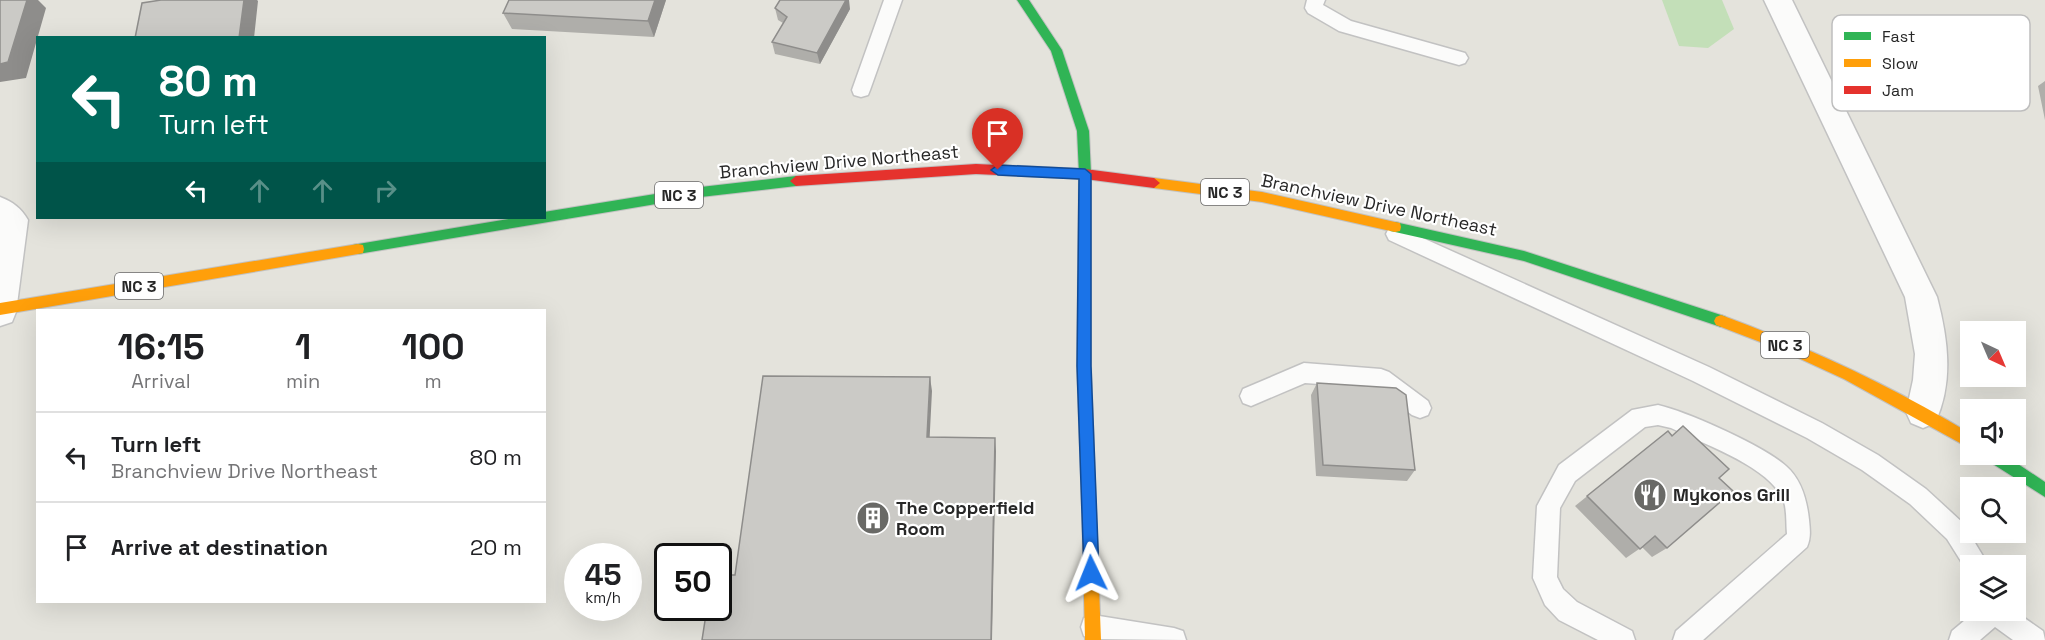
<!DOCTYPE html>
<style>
body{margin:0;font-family:"Space Grotesk",sans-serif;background:#f2f2f2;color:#202124;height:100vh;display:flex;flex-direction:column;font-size:22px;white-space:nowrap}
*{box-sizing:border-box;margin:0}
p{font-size:20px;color:#757577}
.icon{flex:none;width:33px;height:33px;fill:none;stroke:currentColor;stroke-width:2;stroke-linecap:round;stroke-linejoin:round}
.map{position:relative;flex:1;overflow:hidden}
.panel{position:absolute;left:36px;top:309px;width:510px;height:294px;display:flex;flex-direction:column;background:#fff;border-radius:0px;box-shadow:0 6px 24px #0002}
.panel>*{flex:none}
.top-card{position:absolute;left:36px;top:36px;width:510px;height:183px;border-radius:0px;box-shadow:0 6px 24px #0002;background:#00695c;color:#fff;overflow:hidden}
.needle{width:39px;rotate:136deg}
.fabs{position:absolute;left:1960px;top:321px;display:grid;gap:12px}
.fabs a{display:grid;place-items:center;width:66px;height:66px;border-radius:0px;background:#fff;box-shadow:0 6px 24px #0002;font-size:30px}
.speed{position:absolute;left:564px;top:543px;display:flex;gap:12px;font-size:30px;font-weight:700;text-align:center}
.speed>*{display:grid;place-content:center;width:78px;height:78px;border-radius:50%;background:#fff;box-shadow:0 6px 24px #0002;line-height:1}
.speed small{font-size:15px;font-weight:400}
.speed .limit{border:3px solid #111;border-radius:9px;background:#fff;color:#111}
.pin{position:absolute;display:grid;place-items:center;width:51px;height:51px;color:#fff;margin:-62px -26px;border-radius:50% 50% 50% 0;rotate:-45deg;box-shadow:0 0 6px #0007}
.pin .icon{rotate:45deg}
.me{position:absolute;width:66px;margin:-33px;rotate:358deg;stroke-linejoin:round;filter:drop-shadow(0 0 4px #0008)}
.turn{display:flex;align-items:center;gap:21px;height:126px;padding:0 24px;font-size:27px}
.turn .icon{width:78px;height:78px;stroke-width:2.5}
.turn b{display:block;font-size:42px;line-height:51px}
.lanes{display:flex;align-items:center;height:57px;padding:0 24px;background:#0003;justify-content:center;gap:30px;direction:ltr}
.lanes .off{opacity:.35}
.eta{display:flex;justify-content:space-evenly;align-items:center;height:102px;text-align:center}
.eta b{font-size:36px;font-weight:600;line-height:42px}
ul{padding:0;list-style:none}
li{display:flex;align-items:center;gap:18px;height:90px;padding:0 24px;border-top:2px solid #e0e0e0}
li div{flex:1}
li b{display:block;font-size:22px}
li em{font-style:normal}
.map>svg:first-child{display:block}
</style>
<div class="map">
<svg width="2045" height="640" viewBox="0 0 2045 640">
<rect width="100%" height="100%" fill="#e4e3dc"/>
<path fill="#c3dfb8" d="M 1662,0 L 1722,0 L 1734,29 L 1708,48 L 1679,46 Z"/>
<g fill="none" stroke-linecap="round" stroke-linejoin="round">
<g stroke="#c2c2c2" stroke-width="3">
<path id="lane" d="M 884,0 L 902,0 L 870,90 L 868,95 L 861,97 L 854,95 L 852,90 Z
M 1307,0 L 1325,0 L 1323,5 L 1351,21 L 1465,53 L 1468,58 L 1465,63 L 1459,65 L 1339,31 L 1308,13 L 1305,8 Z
M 1396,226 L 1709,367 L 1822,423 L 1878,455 L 1926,489 L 1963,523 L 1989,566 L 1971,566 L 1971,575 L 1969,574 L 1947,539 L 1910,504 L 1862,470 L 1807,438 L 1693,381 L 1389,240 L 1386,234 L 1389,228 Z
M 1304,363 L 1381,369 L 1389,372 L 1428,401 L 1431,408 L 1428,415 L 1420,418 L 1412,415 L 1377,388 L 1305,383 L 1251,406 L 1243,403 L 1240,396 L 1243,389 Z
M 1658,405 C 1688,412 1764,446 1786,466 C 1802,480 1807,501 1809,520 C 1810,530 1811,538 1807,547 L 1703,640 L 1673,640 L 1676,631 L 1787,534 C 1786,524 1787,511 1784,502 C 1772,467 1703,444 1671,428 L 1658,425 L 1645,427 L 1575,481 L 1560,508 L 1557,577 L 1563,589 L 1577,602 L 1632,631 L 1635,640 L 1598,640 L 1559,620 L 1545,605 L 1533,578 L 1537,506 L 1559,465 L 1632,410 Z
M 1977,610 L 2013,610 L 2043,631 L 2045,640 L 2013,640 L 1995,627 L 1980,640 L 1949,640 L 1952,631 Z
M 1093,615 L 1174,628 L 1183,631 L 1186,640 L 1093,639 L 1084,636 L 1081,627 L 1084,618 Z"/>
</g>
<g stroke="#c2c2c2" stroke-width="3">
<path id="street" d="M 1764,0 L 1792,0 L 1937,297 C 1948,339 1954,382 1935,423 L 1923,428 L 1911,423 L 1906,412 L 1913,380 L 1915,354 L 1905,297 Z
M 0,197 C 13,202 21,208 28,220 L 16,312 L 12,322 L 0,326 Z"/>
</g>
<g stroke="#c2c2c2" stroke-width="2">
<path id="fast" d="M 1017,0 L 1029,0 L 1062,50 L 1089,131 L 1091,174 L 1091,366 L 1096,509 L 1094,514 L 1089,516 L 1084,514 L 1082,509 L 1077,366 L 1079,174 L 1077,131 L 1051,51 Z
M 796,176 L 802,181 L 796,186 L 692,198 L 358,254 L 353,253 L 352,249 L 353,245 L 358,244 L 514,218 L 544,218 L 544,212 L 692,188 Z
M 1395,222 L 1524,251 L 1721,315 L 1726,317 L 1728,321 L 1726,325 L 1721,327 L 1524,261 L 1395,232 L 1390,231 L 1389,227 L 1390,223 Z
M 1983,454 L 2003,454 L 2045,482 L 2045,497 L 1985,459 Z"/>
</g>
<g stroke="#c2c2c2" stroke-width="2">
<path id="slow" d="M 1154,178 L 1262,192 L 1395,222 L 1400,223 L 1401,227 L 1400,231 L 1395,232 L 1262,202 L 1154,188 L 1148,183 Z
M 358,244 L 363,245 L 364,249 L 363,253 L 358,254 L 0,315 L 0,303 Z
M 1721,315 C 1808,347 1892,386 1971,434 L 1971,449 L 1844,379 L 1781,350 L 1716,325 L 1714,321 L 1716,317 Z
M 1089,502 L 1094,504 L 1096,509 L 1101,640 L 1085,640 L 1082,509 L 1084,504 Z"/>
</g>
<g stroke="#c2c2c2" stroke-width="2">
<path id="jam" d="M 976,164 L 1085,169 L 1154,178 L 1160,183 L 1154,188 L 1085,179 L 976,174 L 796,186 L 790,181 L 796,176 Z"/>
</g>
<use href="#lane" fill="#fbfbfa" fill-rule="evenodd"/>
<use href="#street" fill="#fbfbfa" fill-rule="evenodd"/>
<use href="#fast" fill="#30b455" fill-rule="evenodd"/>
<use href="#slow" fill="#ff9f0a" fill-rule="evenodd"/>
<use href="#jam" fill="#e5322d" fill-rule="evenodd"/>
</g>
<path fill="#afaeaa" d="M 666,0 L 654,37 L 512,29 L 503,13 Z
M 775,8 L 850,9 L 820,64 L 775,54 L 772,42 L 783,23 L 778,20 Z
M 2045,81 L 2045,120 L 2038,86 Z
M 1317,383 L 1415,470 L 1407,481 L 1316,476 L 1311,395 Z
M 1668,431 L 1719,478 L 1667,548 L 1652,557 L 1642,547 L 1626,558 L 1575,506 Z"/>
<path fill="#8e8d8b" d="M 27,0 L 38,0 L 46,8 L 26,78 L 0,82 L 0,64 Z
M 244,0 L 257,0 L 258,1 L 254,38 L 239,38 Z
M 655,0 L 666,0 L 654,37 L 648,21 Z
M 846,0 L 849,0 L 850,9 L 820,64 L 817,53 Z
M 930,377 L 932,391 L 929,450 L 927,437 Z
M 995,438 L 996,451 L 992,640 L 991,640 Z"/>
<path fill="#cbcac6" stroke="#8e8d8b" stroke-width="1.5" d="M 0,0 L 27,0 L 8,62 L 0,64 Z
M 161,0 L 244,0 L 239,38 L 135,38 L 142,3 Z
M 509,0 L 655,0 L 648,21 L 503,13 Z
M 780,0 L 846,0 L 817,53 L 772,42 L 787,17 L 775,8 Z
M 763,376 L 930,377 L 927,437 L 995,438 L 991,640 L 702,640 L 707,608 L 718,608 L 718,575 L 735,575 Z
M 1317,383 L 1396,388 L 1406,395 L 1415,470 L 1323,465 Z
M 1683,426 L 1729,469 L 1719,478 L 1733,491 L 1667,548 L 1655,536 L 1640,549 L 1587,496 L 1668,431 L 1672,436 Z"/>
<path fill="#1a73e8" stroke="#114b97" stroke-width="1.5" d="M 998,165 L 1085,169 L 1091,174 L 1091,366 L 1099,573 L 1097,578 L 1091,580 L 1086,578 L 1084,573 L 1077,366 L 1079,179 L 998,175 L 991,170 Z"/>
<defs>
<g id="restaurant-disc" transform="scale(1.725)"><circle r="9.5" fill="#696966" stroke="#fff"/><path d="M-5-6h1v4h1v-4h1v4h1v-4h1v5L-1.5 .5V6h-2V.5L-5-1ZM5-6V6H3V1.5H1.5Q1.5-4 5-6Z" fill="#fff"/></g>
<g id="building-disc" transform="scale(1.725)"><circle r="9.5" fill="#696966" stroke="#fff"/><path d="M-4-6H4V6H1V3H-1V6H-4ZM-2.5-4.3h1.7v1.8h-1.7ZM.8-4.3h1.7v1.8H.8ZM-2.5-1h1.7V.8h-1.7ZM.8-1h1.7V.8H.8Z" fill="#fff"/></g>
</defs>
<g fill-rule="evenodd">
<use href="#restaurant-disc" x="1650" y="495"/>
<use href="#building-disc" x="873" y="518"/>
</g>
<g text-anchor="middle" stroke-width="4.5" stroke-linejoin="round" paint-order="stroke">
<g fill="#fff" stroke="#686868" stroke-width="1.5">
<rect x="1201" y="179" width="48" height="26" rx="4.5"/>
<rect x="655" y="182" width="48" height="26" rx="4.5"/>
<rect x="115" y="273" width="48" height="26" rx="4.5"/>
<rect x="1761" y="332" width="48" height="26" rx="4.5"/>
</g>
<g font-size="16" font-weight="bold" fill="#272727">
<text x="1225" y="198">NC 3</text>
<text x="679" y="201">NC 3</text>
<text x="139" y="292">NC 3</text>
<text x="1785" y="351">NC 3</text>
</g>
<g font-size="18" fill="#272727" stroke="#fff">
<text transform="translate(839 162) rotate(-5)" y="6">Branchview Drive Northeast</text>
<text transform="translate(1379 205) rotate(12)" y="6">Branchview Drive Northeast</text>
</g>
<g font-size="18" font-weight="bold" fill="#272727" stroke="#fff" text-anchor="start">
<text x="1673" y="501">Mykonos Grill</text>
<text x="896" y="514">The Copperfield<tspan x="896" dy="21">Room</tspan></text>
</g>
</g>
<rect x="1832" y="15" width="198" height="96" rx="9" fill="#fff" stroke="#bebebe" stroke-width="1.5"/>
<rect x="1844" y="32" width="27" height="8" fill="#30b455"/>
<rect x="1844" y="59" width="27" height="8" fill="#ff9f0a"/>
<rect x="1844" y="86" width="27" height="8" fill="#e5322d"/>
<g font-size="16" fill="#272727">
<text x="1882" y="42">Fast</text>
<text x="1882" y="69">Slow</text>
<text x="1882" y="96">Jam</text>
</g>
</svg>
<div class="fabs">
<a><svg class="needle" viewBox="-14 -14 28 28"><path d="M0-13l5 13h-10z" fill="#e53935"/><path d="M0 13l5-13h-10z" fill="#757577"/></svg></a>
<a><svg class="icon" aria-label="sound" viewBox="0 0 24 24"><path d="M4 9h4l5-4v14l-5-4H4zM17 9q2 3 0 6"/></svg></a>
<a><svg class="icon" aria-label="search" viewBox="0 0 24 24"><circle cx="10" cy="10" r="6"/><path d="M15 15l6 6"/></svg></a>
<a><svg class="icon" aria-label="layers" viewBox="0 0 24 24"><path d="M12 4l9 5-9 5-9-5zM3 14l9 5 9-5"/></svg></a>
</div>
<div class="speed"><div>45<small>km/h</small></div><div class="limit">50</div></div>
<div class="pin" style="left:998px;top:170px;background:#d93025"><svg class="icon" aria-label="arrive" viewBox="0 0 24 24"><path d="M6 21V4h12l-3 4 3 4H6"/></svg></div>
<svg class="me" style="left:1091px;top:573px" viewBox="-20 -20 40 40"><path d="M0-17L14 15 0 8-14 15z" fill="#1a73e8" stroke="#fff" stroke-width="4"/></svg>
<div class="top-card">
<div class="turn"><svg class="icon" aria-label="left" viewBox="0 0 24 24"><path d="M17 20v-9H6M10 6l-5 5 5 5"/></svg><div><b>80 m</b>Turn left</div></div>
<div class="lanes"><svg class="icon" aria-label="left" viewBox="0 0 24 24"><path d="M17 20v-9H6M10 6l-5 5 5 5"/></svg><svg class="icon off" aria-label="ahead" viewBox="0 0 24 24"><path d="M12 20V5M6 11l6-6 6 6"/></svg><svg class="icon off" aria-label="ahead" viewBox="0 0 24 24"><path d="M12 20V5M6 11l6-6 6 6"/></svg><svg class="icon off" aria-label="right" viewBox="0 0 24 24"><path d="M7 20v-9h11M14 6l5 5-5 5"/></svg></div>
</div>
<section class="panel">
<div class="eta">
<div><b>16:15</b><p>Arrival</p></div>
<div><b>1</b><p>min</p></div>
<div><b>100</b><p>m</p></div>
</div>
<ul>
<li><svg class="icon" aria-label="left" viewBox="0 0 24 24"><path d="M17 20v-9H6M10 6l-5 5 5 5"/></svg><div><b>Turn left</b><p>Branchview Drive Northeast</p></div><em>80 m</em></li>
<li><svg class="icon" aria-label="arrive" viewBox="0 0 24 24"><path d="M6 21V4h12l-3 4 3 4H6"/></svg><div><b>Arrive at destination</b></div><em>20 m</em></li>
</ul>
</section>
</div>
